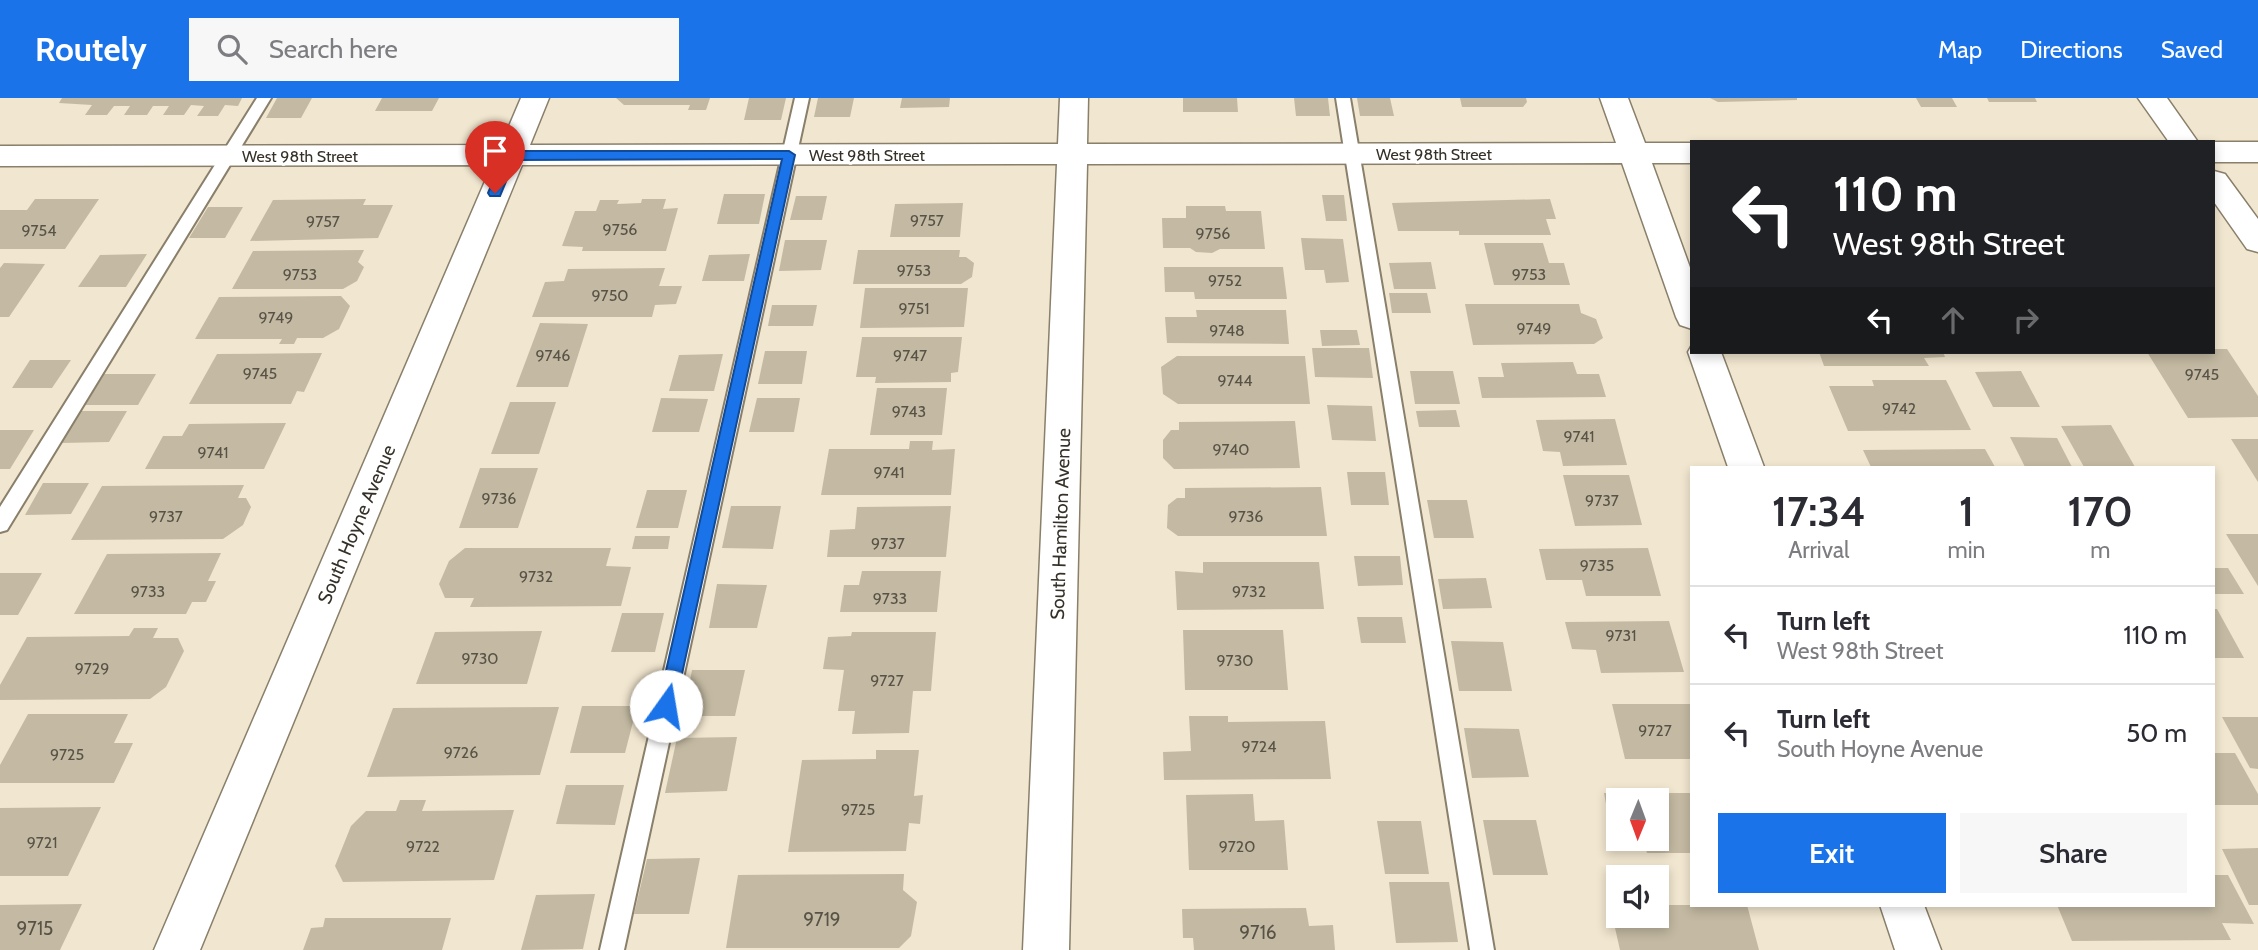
<!DOCTYPE html>
<style>
body{margin:0;font-family:Cabin,sans-serif;background:#f7f7f7;color:#2b2b33;height:100vh;display:flex;flex-direction:column;font-size:26px;white-space:nowrap}
*{box-sizing:border-box;margin:0}
p{font-size:23px;color:#7c7c81}
.icon{flex:none;width:38px;height:38px;fill:none;stroke:currentColor;stroke-width:2;stroke-linecap:round;stroke-linejoin:round}
.map{position:relative;flex:1;overflow:hidden}
.details{position:absolute;left:1690px;top:368px;width:525px;height:441px;display:flex;flex-direction:column;background:#fff;border-radius:0px;box-shadow:0 4px 10px #0003}
.details>*{flex:none}
.hud{position:absolute;left:1690px;top:42px;width:525px;height:214px;border-radius:0px;box-shadow:0 4px 10px #0003;background:#202124;color:#fff;overflow:hidden}
.needle{width:46px;rotate:181deg}
.controls{position:absolute;left:1606px;top:690px;display:grid;gap:14px}
.controls a{display:grid;place-items:center;width:63px;height:63px;border-radius:0px;background:#fff;box-shadow:0 4px 10px #0003;font-size:35px}
.pin{position:absolute;display:grid;place-items:center;width:60px;height:60px;color:#fff;margin:-72px -30px;border-radius:50% 50% 50% 0;rotate:-45deg;box-shadow:0 0 7px #0007}
.pin .icon{rotate:45deg}
.me{position:absolute;width:77px;margin:-38px;rotate:13deg;stroke-linejoin:round;filter:drop-shadow(0 0 5px #0008)}
.turn{display:flex;align-items:center;gap:24px;height:147px;padding:0 28px;font-size:32px}
.turn .icon{width:91px;height:91px;stroke-width:2.5}
.turn b{display:block;font-size:49px;line-height:60px}
.lanes{display:flex;align-items:center;height:66px;padding:0 28px;background:#0003;justify-content:center;gap:35px;direction:ltr}
.lanes .off{opacity:.35}
.eta{display:flex;justify-content:space-evenly;align-items:center;height:119px;text-align:center}
.eta b{font-size:42px;font-weight:600;line-height:49px}
.primary-button{display:flex;gap:14px;margin-top:auto;padding:14px 28px}
.primary-button a{flex:1;height:80px;border-radius:0px;background:#1a73e8;color:#fff;font-size:28px;font-weight:600;line-height:80px;text-align:center}
.primary-button a+a{background:#f7f7f7;color:#2b2b33}
ul{padding:0;list-style:none}
li{display:flex;align-items:center;gap:21px;height:98px;padding:0 28px;border-top:2px solid #e1e1e2}
li div{flex:1}
li b{display:block;font-size:26px}
li em{font-style:normal}
header{display:flex;align-items:center;gap:42px;box-sizing:border-box;height:98px;padding:0 35px;background:#1a73e8;color:#fff}
header strong{font-size:33px}
nav{display:flex;gap:38px;margin-inline-start:auto;font-size:24px}
.search{width:490px;height:63px;background:#f7f7f7;display:flex;align-items:center;gap:18px;box-sizing:border-box;padding:0 24px;border-radius:0px;color:#7c7c81;font-size:26px}
.map>svg:first-child{display:block}
</style>
<header>
<strong>Routely</strong>
<div class="search"><svg class="icon" aria-label="search" viewBox="0 0 24 24"><circle cx="10" cy="10" r="6"/><path d="M15 15l6 6"/></svg>Search here</div>
<nav><a>Map</a><a>Directions</a><a>Saved</a></nav>
</header>
<div class="map">
<svg width="2258" height="852" viewBox="0 0 2258 852">
<rect width="100%" height="100%" fill="#f1e6cf"/>
<path fill="#c4baa3" d="M 62,0 L 242,0 L 238,8 L 225,7 L 218,18 L 197,18 L 204,8 L 191,7 L 184,17 L 163,17 L 169,8 L 153,8 L 147,17 L 124,17 L 130,8 L 114,8 L 107,17 L 85,17 L 92,7 L 59,5 Z
M 277,0 L 312,0 L 301,20 L 266,20 Z
M 382,0 L 439,0 L 432,13 L 375,13 Z
M 616,0 L 710,0 L 706,12 L 688,12 L 690,7 L 624,7 Z
M 749,0 L 786,0 L 781,22 L 744,22 Z
M 818,0 L 854,0 L 850,19 L 814,19 Z
M 902,0 L 950,0 L 949,9 L 900,10 Z
M 1183,0 L 1237,0 L 1238,14 L 1183,14 Z
M 1294,0 L 1328,0 L 1330,18 L 1296,18 Z
M 1357,0 L 1390,0 L 1394,18 L 1360,18 Z
M 1460,0 L 1526,0 L 1527,4 L 1523,9 L 1462,9 Z
M 1710,0 L 1797,0 L 1797,2 L 1718,4 Z
M 1916,0 L 1952,0 L 1957,9 L 1921,9 Z
M 1987,0 L 2035,0 L 2037,4 L 1989,4 Z
M 724,96 L 765,96 L 759,126 L 717,126 Z
M 1322,97 L 1344,97 L 1347,123 L 1326,123 Z
M 796,98 L 827,98 L 822,122 L 790,122 Z
M 35,101 L 99,101 L 65,151 L 0,151 L 0,112 L 27,112 Z
M 366,101 L 363,107 L 393,107 L 378,140 L 250,143 L 273,102 Z
M 642,101 L 666,101 L 663,111 L 678,110 L 666,153 L 582,153 L 583,149 L 562,148 L 575,113 L 596,113 L 600,102 L 619,102 L 617,106 L 641,105 Z
M 1550,101 L 1556,121 L 1546,121 L 1551,137 L 1459,137 L 1459,133 L 1398,133 L 1392,105 Z
M 963,105 L 960,139 L 890,139 L 895,106 Z
M 1186,108 L 1225,108 L 1226,113 L 1261,113 L 1265,151 L 1220,151 L 1212,155 L 1196,154 L 1190,150 L 1163,150 L 1162,120 L 1186,120 Z
M 208,109 L 243,109 L 225,140 L 189,140 Z
M 1301,140 L 1343,141 L 1349,184 L 1326,185 L 1324,172 L 1305,172 Z
M 785,142 L 827,142 L 821,172 L 779,173 Z
M 1484,145 L 1543,145 L 1549,165 L 1564,165 L 1570,187 L 1494,187 Z
M 364,152 L 358,164 L 364,169 L 357,183 L 343,191 L 232,191 L 253,153 Z
M 858,152 L 960,152 L 959,159 L 966,159 L 974,165 L 972,179 L 961,186 L 853,186 Z
M 147,156 L 126,189 L 78,189 L 100,157 Z
M 750,156 L 744,183 L 702,183 L 709,157 Z
M 1431,164 L 1436,191 L 1394,191 L 1389,165 Z
M 4,165 L 45,166 L 9,219 L 0,219 L 0,170 Z
M 1164,169 L 1283,169 L 1287,201 L 1195,201 L 1194,194 L 1165,194 Z
M 665,170 L 659,188 L 682,188 L 676,206 L 655,207 L 652,219 L 532,219 L 545,184 L 564,183 L 568,171 Z
M 865,190 L 968,190 L 964,229 L 860,230 Z
M 1389,195 L 1427,195 L 1431,215 L 1392,215 Z
M 341,198 L 350,208 L 339,231 L 323,240 L 297,240 L 294,246 L 279,246 L 282,241 L 195,241 L 219,199 Z
M 1465,206 L 1579,206 L 1581,215 L 1596,221 L 1603,240 L 1594,246 L 1473,247 Z
M 772,207 L 817,207 L 813,228 L 768,228 Z
M 1196,212 L 1286,212 L 1289,246 L 1167,245 L 1165,219 L 1197,219 Z
M 540,225 L 588,226 L 568,289 L 516,289 Z
M 1320,232 L 1357,232 L 1360,247 L 1322,248 Z
M 862,239 L 962,239 L 958,274 L 951,275 L 951,284 L 875,285 L 876,279 L 856,279 Z
M 1312,250 L 1369,250 L 1373,280 L 1315,279 Z
M 2214,251 L 2227,251 L 2258,298 L 2258,319 L 2188,320 L 2147,254 L 2214,254 Z
M 765,253 L 807,253 L 802,286 L 758,286 Z
M 1819,254 L 1943,254 L 1945,259 L 1924,260 L 1929,268 L 1824,268 Z
M 322,255 L 304,294 L 297,293 L 291,306 L 189,306 L 217,256 Z
M 723,256 L 714,293 L 669,293 L 679,257 Z
M 1177,258 L 1305,258 L 1310,306 L 1178,306 L 1163,296 L 1161,269 Z
M 30,262 L 71,262 L 52,290 L 12,290 Z
M 1573,264 L 1577,276 L 1599,276 L 1606,299 L 1482,300 L 1478,279 L 1504,279 L 1501,265 Z
M 1410,273 L 1453,273 L 1460,306 L 1415,306 Z
M 2021,273 L 2040,309 L 1993,309 L 1975,274 Z
M 104,276 L 156,276 L 138,307 L 85,307 Z
M 1872,282 L 1946,282 L 1971,332 L 1848,333 L 1829,288 L 1874,288 Z
M 877,290 L 947,290 L 942,337 L 870,337 Z
M 661,300 L 708,301 L 699,334 L 652,334 Z
M 757,300 L 800,300 L 794,334 L 749,334 Z
M 510,304 L 556,304 L 539,356 L 491,356 Z
M 1327,307 L 1372,308 L 1376,343 L 1332,342 Z
M 1456,312 L 1460,329 L 1419,329 L 1416,313 Z
M 81,313 L 127,313 L 109,344 L 61,345 Z
M 1615,321 L 1627,367 L 1563,368 L 1560,354 L 1543,353 L 1536,322 Z
M 1295,323 L 1300,370 L 1174,371 L 1163,360 L 1163,342 L 1171,332 L 1179,332 L 1179,324 Z
M 286,325 L 264,371 L 145,371 L 163,338 L 182,338 L 189,326 Z
M 2111,327 L 2135,369 L 2084,369 L 2061,328 Z
M 0,332 L 34,332 L 10,371 L 0,371 Z
M 2010,339 L 2057,340 L 2072,369 L 2025,369 Z
M 2231,341 L 2258,341 L 2258,384 Z
M 910,343 L 933,343 L 932,352 L 955,351 L 951,397 L 821,397 L 829,351 L 909,351 Z
M 1985,351 L 1995,369 L 1871,369 L 1863,352 Z
M 480,370 L 538,370 L 518,430 L 459,430 Z
M 1347,374 L 1385,374 L 1389,407 L 1351,407 Z
M 1563,377 L 1629,377 L 1642,427 L 1575,428 Z
M 43,385 L 89,385 L 71,416 L 25,417 Z
M 244,387 L 238,400 L 246,400 L 251,409 L 243,427 L 223,441 L 71,442 L 102,388 Z
M 1321,389 L 1327,438 L 1178,438 L 1167,430 L 1168,407 L 1177,400 L 1185,400 L 1185,390 Z
M 647,392 L 687,392 L 678,430 L 636,430 Z
M 1427,402 L 1467,402 L 1474,440 L 1434,440 Z
M 731,408 L 781,408 L 773,451 L 722,450 Z
M 951,408 L 946,459 L 827,459 L 830,432 L 855,431 L 857,409 Z
M 2226,436 L 2258,436 L 2258,488 Z
M 635,438 L 670,438 L 668,451 L 632,451 Z
M 465,450 L 611,450 L 606,468 L 631,469 L 621,508 L 470,509 L 474,500 L 445,500 L 439,486 L 449,463 Z
M 1648,450 L 1661,498 L 1586,498 L 1582,482 L 1546,482 L 1539,451 Z
M 221,455 L 208,483 L 216,483 L 206,504 L 192,504 L 186,516 L 74,516 L 107,456 Z
M 1354,458 L 1400,458 L 1403,487 L 1358,488 Z
M 1203,464 L 1319,464 L 1324,511 L 1177,512 L 1175,473 L 1203,475 Z
M 2214,470 L 2228,470 L 2244,496 L 2214,496 Z
M 862,473 L 941,473 L 937,514 L 840,514 L 844,487 L 859,487 Z
M 0,475 L 42,475 L 18,517 L 0,517 Z
M 1486,480 L 1492,510 L 1443,511 L 1438,481 Z
M 717,486 L 767,487 L 757,530 L 709,530 Z
M 2214,511 L 2217,511 L 2244,560 L 2214,560 Z
M 622,515 L 664,515 L 655,554 L 611,554 Z
M 1357,519 L 1402,519 L 1406,545 L 1361,545 Z
M 1669,523 L 1684,574 L 1601,575 L 1596,552 L 1572,551 L 1565,524 Z
M 134,530 L 158,530 L 153,540 L 178,540 L 184,553 L 166,589 L 150,601 L 0,602 L 0,587 L 27,539 L 129,538 Z
M 1183,532 L 1283,532 L 1288,592 L 1185,592 Z
M 542,533 L 527,586 L 416,586 L 435,534 Z
M 852,534 L 936,534 L 931,593 L 913,593 L 909,635 L 852,636 L 855,613 L 838,613 L 844,572 L 823,571 L 828,539 L 851,538 Z
M 1451,543 L 1503,544 L 1512,593 L 1459,593 Z
M 692,572 L 745,572 L 735,618 L 683,618 Z
M 1612,606 L 1691,606 L 1692,661 L 1625,661 Z
M 582,608 L 637,608 L 625,655 L 570,655 Z
M 559,609 L 540,677 L 367,679 L 393,610 Z
M 28,616 L 128,616 L 114,645 L 133,645 L 114,685 L 0,685 L 0,667 Z
M 1189,618 L 1228,618 L 1228,624 L 1325,623 L 1331,681 L 1164,682 L 1163,654 L 1191,653 Z
M 2222,619 L 2258,619 L 2258,671 L 2250,670 Z
M 1464,630 L 1519,631 L 1529,679 L 1472,680 Z
M 737,639 L 727,693 L 665,695 L 677,640 Z
M 876,652 L 919,652 L 914,698 L 923,697 L 920,726 L 909,725 L 906,753 L 788,754 L 802,662 L 876,661 Z
M 2214,655 L 2235,655 L 2258,696 L 2258,707 L 2214,707 Z
M 566,687 L 624,687 L 615,727 L 556,726 Z
M 1604,695 L 1692,695 L 1692,755 L 1647,755 L 1643,740 L 1657,740 L 1657,702 L 1619,702 L 1619,727 L 1610,727 Z
M 1253,696 L 1255,723 L 1284,722 L 1288,772 L 1189,772 L 1186,697 Z
M 400,702 L 426,702 L 422,713 L 514,712 L 494,782 L 343,784 L 335,768 L 351,728 L 366,713 L 396,713 Z
M 101,709 L 68,778 L 0,778 L 0,710 Z
M 1483,722 L 1536,722 L 1548,777 L 1493,777 Z
M 1377,723 L 1421,723 L 1429,776 L 1385,776 Z
M 2258,750 L 2258,807 L 2249,807 L 2222,751 Z
M 700,760 L 689,816 L 634,816 L 647,761 Z
M 904,776 L 903,792 L 917,804 L 911,838 L 899,850 L 726,850 L 738,777 Z
M 2214,777 L 2228,777 L 2254,826 L 2222,825 L 2231,842 L 2072,843 L 2057,807 L 2214,807 Z
M 1389,784 L 1449,784 L 1458,844 L 1396,845 Z
M 595,796 L 583,851 L 521,852 L 536,797 Z
M 82,806 L 60,852 L 0,852 L 0,807 Z
M 1657,807 L 1747,807 L 1759,852 L 1620,852 L 1610,808 L 1619,808 L 1619,817 L 1657,817 Z
M 1306,810 L 1309,828 L 1333,827 L 1335,852 L 1194,852 L 1193,840 L 1183,840 L 1182,811 Z
M 325,820 L 451,820 L 442,852 L 303,852 L 311,830 L 323,829 Z"/>
<g fill="none" stroke-linecap="round" stroke-linejoin="round">
<g stroke="#897f6a" stroke-width="4">
<path id="service" d="M 257,0 L 271,0 L 7,432 L 0,434 L 0,409 Z
M 795,0 L 809,0 L 624,852 L 600,852 Z
M 1336,0 L 1350,0 L 1494,852 L 1470,852 Z"/>
</g>
<g stroke="#897f6a" stroke-width="3">
<path id="minor" d="M 521,0 L 549,0 L 530,47 L 1058,46 L 1060,0 L 1088,0 L 1087,46 L 1616,45 L 1600,0 L 1628,0 L 1645,45 L 1692,45 L 1692,65 L 1652,65 L 1692,175 L 1692,231 L 1680,227 L 1676,219 L 1622,65 L 1087,66 L 1069,852 L 1023,852 L 1057,66 L 522,67 L 200,852 L 154,852 L 492,67 L 0,68 L 0,48 L 501,47 Z
M 2138,0 L 2167,0 L 2198,44 L 2169,44 Z
M 2214,44 L 2258,44 L 2258,64 L 2214,64 Z
M 2214,73 L 2225,76 L 2258,121 L 2258,154 L 2247,151 L 2214,104 Z
M 1692,247 L 1692,254 L 1721,254 L 1764,369 L 1728,369 L 1688,254 Z
M 1880,807 L 1924,807 L 1941,852 L 1895,852 Z"/>
</g>
<use href="#service" fill="#fff" fill-rule="evenodd"/>
<use href="#minor" fill="#fff" fill-rule="evenodd"/>
</g>
<path fill="#1a73e8" stroke="#114b97" stroke-width="2" d="M 511,53 L 789,53 L 795,57 L 675,608 L 673,614 L 666,616 L 660,614 L 658,608 L 782,61 L 515,62 L 500,98 L 490,98 L 488,95 L 504,58 Z"/>
<g text-anchor="middle" stroke-width="6" stroke-linejoin="round" paint-order="stroke">
<g font-size="16" fill="#353128" stroke="#fff">
<text x="1434" y="62">West 98th Street</text>
<text x="867" y="63">West 98th Street</text>
<text x="300" y="64">West 98th Street</text>
</g>
<g font-size="16" fill="#595347">
<text x="927" y="128">9757</text>
<text x="323" y="129">9757</text>
<text x="620" y="137">9756</text>
<text x="39" y="138">9754</text>
<text x="1213" y="141">9756</text>
<text x="914" y="178">9753</text>
<text x="300" y="182">9753</text>
<text x="1529" y="182">9753</text>
<text x="1225" y="188">9752</text>
<text x="610" y="203">9750</text>
<text x="914" y="216">9751</text>
<text x="276" y="225">9749</text>
<text x="1534" y="236">9749</text>
<text x="1227" y="238">9748</text>
<text x="553" y="263">9746</text>
<text x="910" y="263">9747</text>
<text x="260" y="281">9745</text>
<text x="2202" y="282">9745</text>
<text x="1235" y="288">9744</text>
<text x="1899" y="316">9742</text>
<text x="909" y="319">9743</text>
<text x="1579" y="344">9741</text>
<text x="1231" y="357">9740</text>
<text x="213" y="360">9741</text>
<text x="889" y="380">9741</text>
<text x="499" y="406">9736</text>
<text x="1602" y="408">9737</text>
<text x="166" y="424">9737</text>
<text x="1246" y="424">9736</text>
<text x="888" y="451">9737</text>
<text x="1597" y="473">9735</text>
<text x="536" y="484">9732</text>
<text x="148" y="499">9733</text>
<text x="1249" y="499">9732</text>
<text x="890" y="506">9733</text>
<text x="1621" y="543">9731</text>
<text x="480" y="566">9730</text>
<text x="1235" y="568">9730</text>
<text x="92" y="576">9729</text>
<text x="887" y="588">9727</text>
<text x="1655" y="638">9727</text>
<text x="1259" y="654">9724</text>
<text x="461" y="660">9726</text>
<text x="67" y="662">9725</text>
<text x="858" y="717">9725</text>
<text x="42" y="750">9721</text>
<text x="423" y="754">9722</text>
<text x="1237" y="754">9720</text>
</g>
<g font-size="19" fill="#353128" stroke="#fff">
<text transform="translate(356 426) rotate(-67)" y="7">South Hoyne Avenue</text>
<text transform="translate(1060 426) rotate(-88)" y="7">South Hamilton Avenue</text>
</g>
<g font-size="19" fill="#595347">
<text x="822" y="828">9719</text>
<text x="35" y="837">9715</text>
<text x="1258" y="841">9716</text>
</g>
</g>
</svg>
<div class="controls">
<a><svg class="needle" viewBox="-14 -14 28 28"><path d="M0-13l5 13h-10z" fill="#e53935"/><path d="M0 13l5-13h-10z" fill="#7c7c81"/></svg></a>
<a><svg class="icon" aria-label="sound" viewBox="0 0 24 24"><path d="M4 9h4l5-4v14l-5-4H4zM17 9q2 3 0 6"/></svg></a>
</div>
<div class="pin" style="left:495px;top:95px;background:#d93025"><svg class="icon" aria-label="arrive" viewBox="0 0 24 24"><path d="M6 21V4h12l-3 4 3 4H6"/></svg></div>
<svg class="me" style="left:666px;top:608px" viewBox="-20 -20 40 40"><circle r="19" fill="#fff"/><path d="M0-13L10 11 0 6-10 11z" fill="#1a73e8"/></svg>
<div class="hud">
<div class="turn"><svg class="icon" aria-label="left" viewBox="0 0 24 24"><path d="M17 20v-9H6M10 6l-5 5 5 5"/></svg><div><b>110 m</b>West 98th Street</div></div>
<div class="lanes"><svg class="icon" aria-label="left" viewBox="0 0 24 24"><path d="M17 20v-9H6M10 6l-5 5 5 5"/></svg><svg class="icon off" aria-label="ahead" viewBox="0 0 24 24"><path d="M12 20V5M6 11l6-6 6 6"/></svg><svg class="icon off" aria-label="right" viewBox="0 0 24 24"><path d="M7 20v-9h11M14 6l5 5-5 5"/></svg></div>
</div>
<section class="details">
<div class="eta">
<div><b>17:34</b><p>Arrival</p></div>
<div><b>1</b><p>min</p></div>
<div><b>170</b><p>m</p></div>
</div>
<ul>
<li><svg class="icon" aria-label="left" viewBox="0 0 24 24"><path d="M17 20v-9H6M10 6l-5 5 5 5"/></svg><div><b>Turn left</b><p>West 98th Street</p></div><em>110 m</em></li>
<li><svg class="icon" aria-label="left" viewBox="0 0 24 24"><path d="M17 20v-9H6M10 6l-5 5 5 5"/></svg><div><b>Turn left</b><p>South Hoyne Avenue</p></div><em>50 m</em></li>
</ul>
<div class="primary-button"><a>Exit</a><a>Share</a></div>
</section>
</div>
